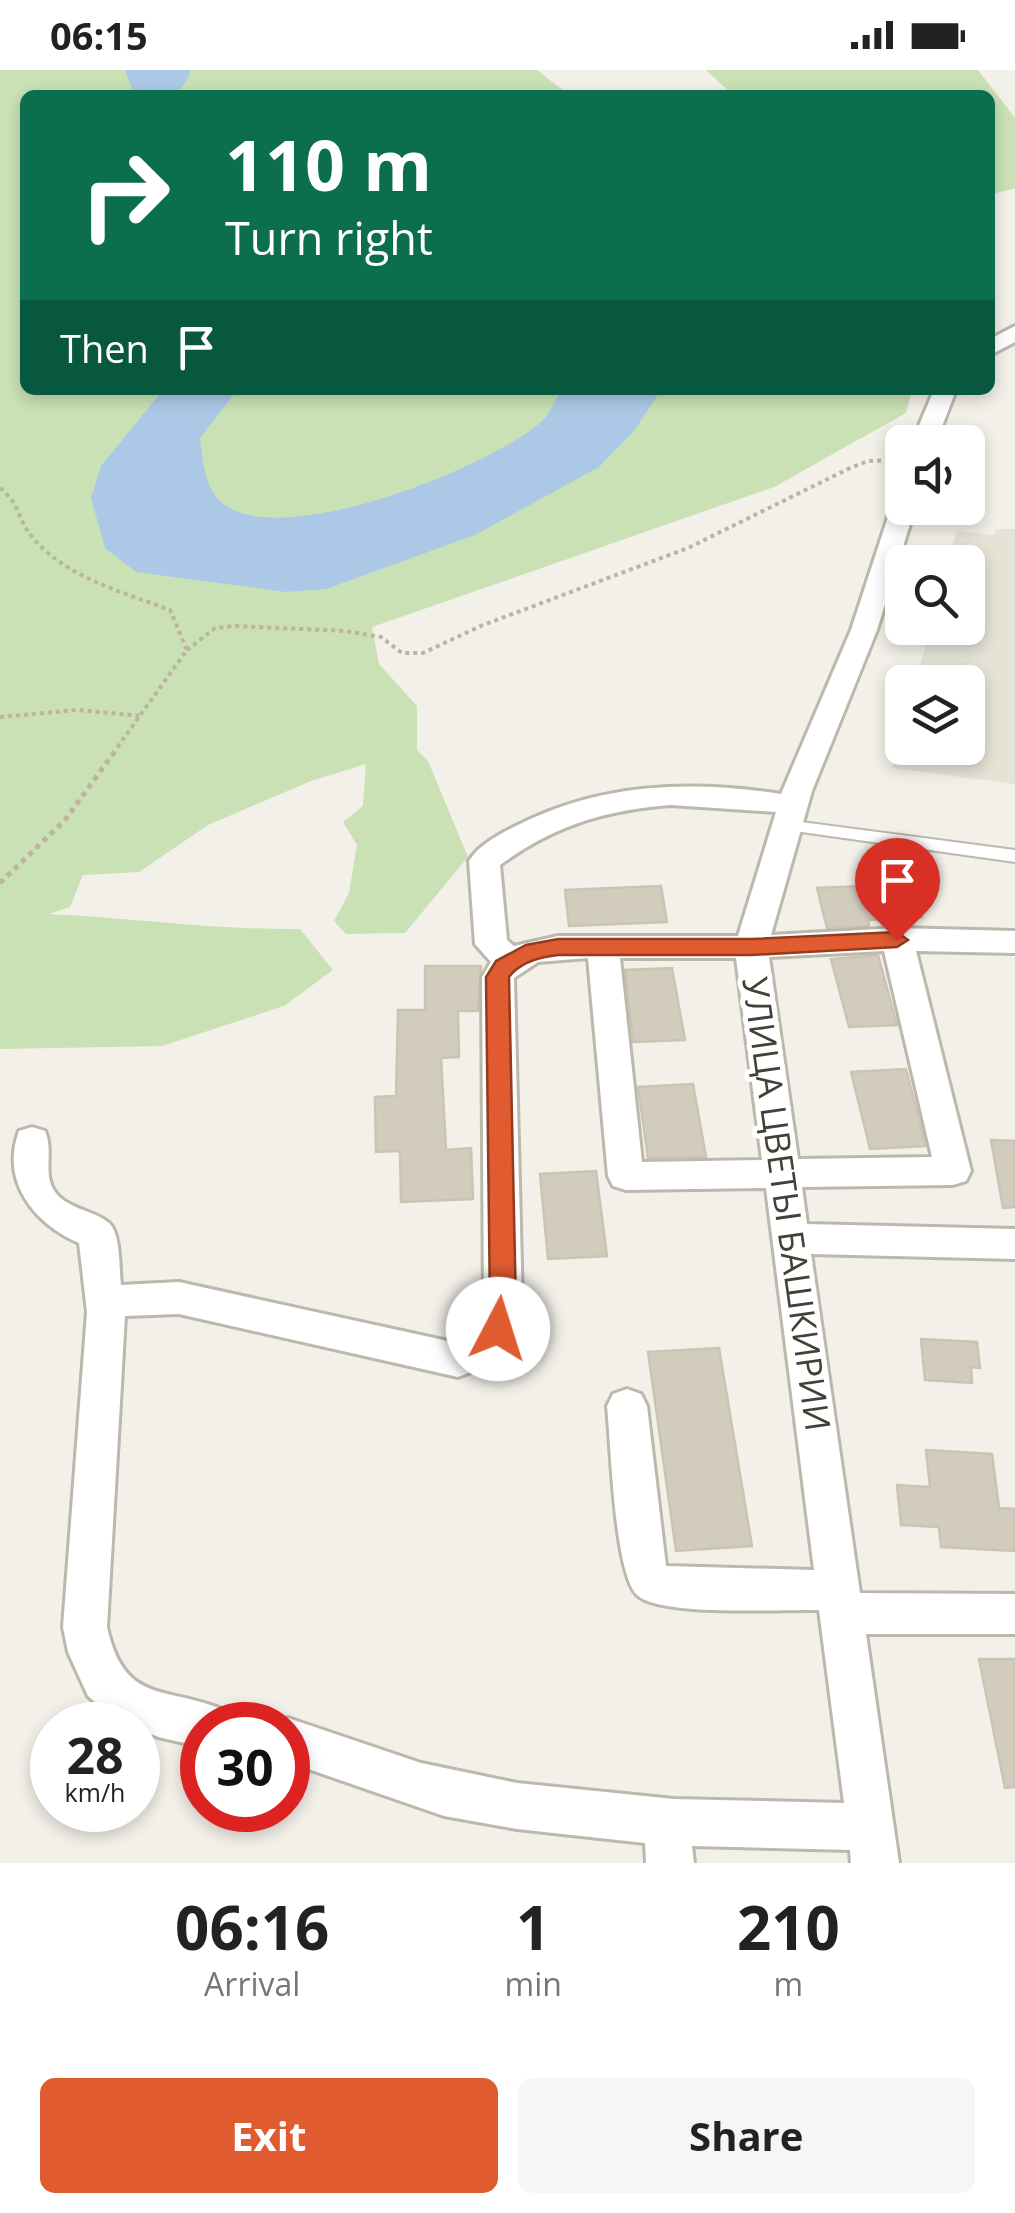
<!DOCTYPE html>
<meta charset="utf-8">
<style>
body{margin:0;font-family:"Open Sans",sans-serif;background:#f6f6f6;color:#222;height:100vh;display:flex;flex-direction:column;font-size:38px;white-space:nowrap}
*{box-sizing:border-box;margin:0}
p{font-size:32px;color:#767676}
.icon{flex:none;width:55px;height:55px;fill:none;stroke:currentColor;stroke-width:2;stroke-linecap:round;stroke-linejoin:round}
.map{position:relative;height:1793px;overflow:hidden}
.sheet{display:flex;flex-direction:column;background:#fff;flex:1}
.sheet>*{flex:none}
.top-card{position:absolute;left:20px;top:20px;width:975px;height:305px;border-radius:15px;box-shadow:0 5px 15px #0003;background:#0b6e4f;color:#fff;overflow:hidden}
.buttons{position:absolute;left:885px;top:355px;display:grid;gap:20px}
.buttons a{display:grid;place-items:center;width:100px;height:100px;border-radius:15px;background:#fff;box-shadow:0 5px 15px #0003;font-size:50px}
.speed{position:absolute;left:30px;top:1632px;display:flex;gap:20px;font-size:50px;font-weight:700;text-align:center}
.speed>*{display:grid;place-content:center;width:130px;height:130px;border-radius:50%;background:#fff;box-shadow:0 5px 15px #0003;line-height:1}
.speed small{font-size:25px;font-weight:400}
.speed .limit{border:15px solid #d22;background:#fff;color:#111}
.pin{position:absolute;display:grid;place-items:center;width:85px;height:85px;color:#fff;margin:-102px -42px;border-radius:50% 50% 50% 0;rotate:-45deg;box-shadow:0 0 10px #0007}
.pin .icon{rotate:45deg}
.me{position:absolute;width:110px;margin:-55px;rotate:5deg;stroke-linejoin:round;filter:drop-shadow(0 0 8px #0008)}
.turn{display:flex;align-items:center;gap:35px;height:210px;padding:0 40px;font-size:45px}
.turn .icon{width:130px;height:130px;stroke-width:2.5}
.turn b{display:block;font-size:70px;line-height:85px}
.then{display:flex;align-items:center;height:95px;padding:0 40px;background:#0003;gap:20px;font-size:38px}
.eta{display:flex;justify-content:space-evenly;align-items:center;height:170px;text-align:center}
.eta b{font-size:60px;font-weight:700;line-height:70px}
.button{display:flex;gap:20px;margin-top:auto;padding:20px 40px}
.button a{flex:1;height:115px;border-radius:15px;background:#e05b30;color:#fff;font-size:40px;font-weight:700;line-height:115px;text-align:center}
.button a+a{background:#f6f6f6;color:#222}
.status{display:flex;justify-content:space-between;align-items:center;height:70px;padding:0 50px;background:#fff;direction:ltr}
.status svg{height:28px;fill:currentColor}
.map>svg:first-child{display:block}
</style>
<div class="status"><b>06:15</b><svg viewBox="0 0 49 12"><path d="M0 12V9h3v3zM5 12V6h3v6zM10 12V3h3v9zM15 12V0h3v12zM26 1h20v11H26zM47 4h2v5h-2z"/></svg></div>
<div class="map">
<svg width="1015" height="1793" viewBox="0 0 1015 1793">
<rect width="100%" height="100%" fill="#f2f0e8"/>
<path fill="#e5e2d6" d="M 996,459 L 1015,459 L 1015,714 L 892,698 L 902,661 L 902,678 L 968,678 L 968,612 L 916,612 L 930,558 L 968,558 L 968,492 L 948,492 L 957,461 L 994,465 Z"/>
<path fill="#c9e1b5" d="M 0,0 L 537,0 L 569,25 L 25,25 L 25,320 L 912,320 L 906,343 L 774,417 L 372,557 L 379,594 L 417,636 L 417,680 L 428,691 L 468,787 L 405,863 L 346,864 L 334,851 L 349,823 L 357,775 L 343,752 L 363,736 L 366,694 L 311,711 L 208,755 L 139,802 L 83,805 L 70,837 L 49,844 C 133,848 216,860 300,859 L 333,900 L 284,936 L 162,976 L 0,979 Z
M 706,0 L 978,0 L 1015,48 L 1015,118 L 990,125 L 990,25 L 733,25 Z"/>
<path fill="#abc9e7" d="M 125,0 L 191,0 C 179,34 159,25 129,25 L 132,19 Z
M 163,320 L 237,320 L 200,368 C 203,389 204,417 221,432 C 278,483 490,397 541,352 C 549,345 555,330 561,320 L 661,320 L 634,361 L 599,397 L 475,465 L 326,519 L 286,522 L 136,502 L 105,478 L 91,428 L 101,396 Z"/>
<path fill="#d2ccbe" stroke="#ccc4b3" stroke-width="2.5" d="M 911,814 L 922,847 L 868,850 L 869,856 L 827,858 L 817,818 Z
M 661,816 L 667,852 L 569,856 L 565,820 Z
M 878,885 L 897,955 L 849,957 L 831,889 Z
M 425,896 L 481,896 L 478,941 L 458,941 L 459,987 L 441,988 L 446,1080 L 471,1078 L 473,1129 L 401,1132 L 400,1081 L 376,1082 L 375,1027 L 396,1026 L 398,940 L 425,940 Z
M 672,898 L 685,970 L 633,972 L 625,900 Z
M 906,999 L 926,1076 L 870,1079 L 851,1002 Z
M 693,1014 L 706,1087 L 648,1088 L 638,1017 Z
M 991,1070 L 1015,1071 L 1015,1137 L 1003,1138 Z
M 596,1101 L 607,1186 L 548,1189 L 540,1104 Z
M 921,1269 L 977,1272 L 980,1298 L 971,1297 L 972,1313 L 925,1310 Z
M 719,1278 L 752,1476 L 676,1481 L 648,1282 Z
M 926,1380 L 992,1384 L 999,1438 L 1015,1439 L 1015,1481 L 941,1477 L 939,1457 L 901,1455 L 897,1415 L 930,1417 Z
M 979,1589 L 1015,1589 L 1015,1717 L 1005,1718 Z"/>
<g fill="none" stroke-linecap="round" stroke-linejoin="round">
<g stroke="#bcb8ab" stroke-width="4">
<path id="lane" d="M 786,750 L 1015,780 L 1015,792 L 780,759 L 778,755 L 780,751 Z"/>
</g>
<g stroke="#bcb8ab" stroke-width="6">
<path id="street" d="M 1015,256 L 1015,272 L 990,285 L 990,269 Z
M 934,320 L 956,320 L 936,372 L 912,372 Z
M 902,431 L 902,438 L 915,438 L 877,560 L 812,721 L 771,865 L 897,858 L 1015,861 L 1015,883 L 916,881 L 971,1101 L 966,1111 L 953,1115 L 802,1117 L 807,1154 L 1015,1159 L 1015,1189 L 811,1184 L 860,1523 L 1015,1524 L 1015,1564 L 866,1564 L 899,1793 L 851,1793 L 850,1780 L 692,1776 L 694,1793 L 646,1793 L 645,1773 L 517,1759 L 444,1746 L 288,1692 L 288,1655 L 272,1655 L 288,1648 L 421,1693 L 517,1713 L 674,1729 L 844,1733 L 819,1540 C 784,1539 659,1547 637,1525 C 614,1502 611,1373 607,1336 L 613,1324 L 627,1319 L 641,1324 L 647,1336 L 666,1496 L 814,1500 L 766,1118 L 626,1120 L 613,1116 L 608,1106 L 588,888 L 538,892 L 514,908 L 522,1238 C 512,1277 495,1294 458,1307 L 179,1244 L 125,1246 L 107,1557 C 124,1634 164,1616 222,1639 L 229,1655 L 202,1655 L 202,1677 L 158,1667 L 112,1647 L 88,1626 L 68,1582 L 63,1557 L 87,1242 L 79,1173 C 35,1154 0,1112 19,1061 L 32,1057 L 45,1061 C 54,1080 42,1104 55,1122 C 69,1140 94,1140 109,1153 C 121,1164 119,1199 121,1215 L 179,1212 L 457,1273 C 473,1265 479,1255 484,1238 L 482,907 L 491,892 L 475,874 L 469,791 C 478,775 501,763 518,755 C 601,713 691,710 781,724 L 851,560 L 891,438 ZM 671,735 L 776,742 L 738,866 L 558,866 L 514,876 L 507,870 L 500,795 C 553,756 605,740 671,735 ZM 884,881 L 932,1087 L 798,1089 L 769,887 ZM 620,888 L 736,888 L 762,1090 L 642,1092 Z"/>
</g>
<path stroke="#bcb49e" stroke-width="4" stroke-dasharray="4 4" stroke-linecap="butt" d="M 0,418 C 22,436 16,448 33,468 C 65,507 125,523 170,540 L 187,580 L 116,679
M 187,580 L 215,558 L 235,556 L 345,561 L 381,567 L 402,583 L 423,583 L 483,555 L 688,478 L 850,398 L 868,391 L 902,390
M 0,647 L 77,640 L 142,646"/>
<path stroke="#bcb49e" stroke-width="5" stroke-dasharray="5 5" stroke-linecap="butt" d="M 0,813 L 65,750 L 118,677"/>
<use href="#lane" fill="#fff" fill-rule="evenodd"/>
<use href="#street" fill="#fff" fill-rule="evenodd"/>
</g>
<path fill="#e05b30" stroke="#923b1f" stroke-width="2.5" d="M 897,862 L 908,870 L 897,877 L 751,885 L 558,885 C 540,887 520,892 509,907 L 516,1238 L 508,1267 L 498,1270 L 488,1267 L 485,1259 L 490,1238 L 486,907 L 496,891 L 526,875 L 558,869 L 751,869 Z"/>
<g text-anchor="middle" stroke-width="10" stroke-linejoin="round" paint-order="stroke">
<g font-size="35" fill="#444037" stroke="#fff">
<text transform="translate(786 1134) rotate(82)" y="12">УЛИЦА ЦВЕТЫ БАШКИРИИ</text>
</g>
</g>
</svg>
<div class="buttons">
<a><svg class="icon" aria-label="sound" viewBox="0 0 24 24"><path d="M4 9h4l5-4v14l-5-4H4zM17 9q2 3 0 6"/></svg></a>
<a><svg class="icon" aria-label="search" viewBox="0 0 24 24"><circle cx="10" cy="10" r="6"/><path d="M15 15l6 6"/></svg></a>
<a><svg class="icon" aria-label="layers" viewBox="0 0 24 24"><path d="M12 4l9 5-9 5-9-5zM3 14l9 5 9-5"/></svg></a>
</div>
<div class="speed"><div>28<small>km/h</small></div><div class="limit">30</div></div>
<div class="pin" style="left:897px;top:870px;background:#d93025"><svg class="icon" aria-label="arrive" viewBox="0 0 24 24"><path d="M6 21V4h12l-3 4 3 4H6"/></svg></div>
<svg class="me" style="left:498px;top:1259px" viewBox="-20 -20 40 40"><circle r="19" fill="#fff"/><path d="M0-13L10 11 0 6-10 11z" fill="#e05b30"/></svg>
<div class="top-card">
<div class="turn"><svg class="icon" aria-label="right" viewBox="0 0 24 24"><path d="M7 20v-9h11M14 6l5 5-5 5"/></svg><div><b>110 m</b>Turn right</div></div>
<div class="then">Then<svg class="icon" aria-label="arrive" viewBox="0 0 24 24"><path d="M6 21V4h12l-3 4 3 4H6"/></svg></div>
</div>
</div>
<section class="sheet">
<div class="eta">
<div><b>06:16</b><p>Arrival</p></div>
<div><b>1</b><p>min</p></div>
<div><b>210</b><p>m</p></div>
</div>
<div class="button"><a>Exit</a><a>Share</a></div>
</section>
